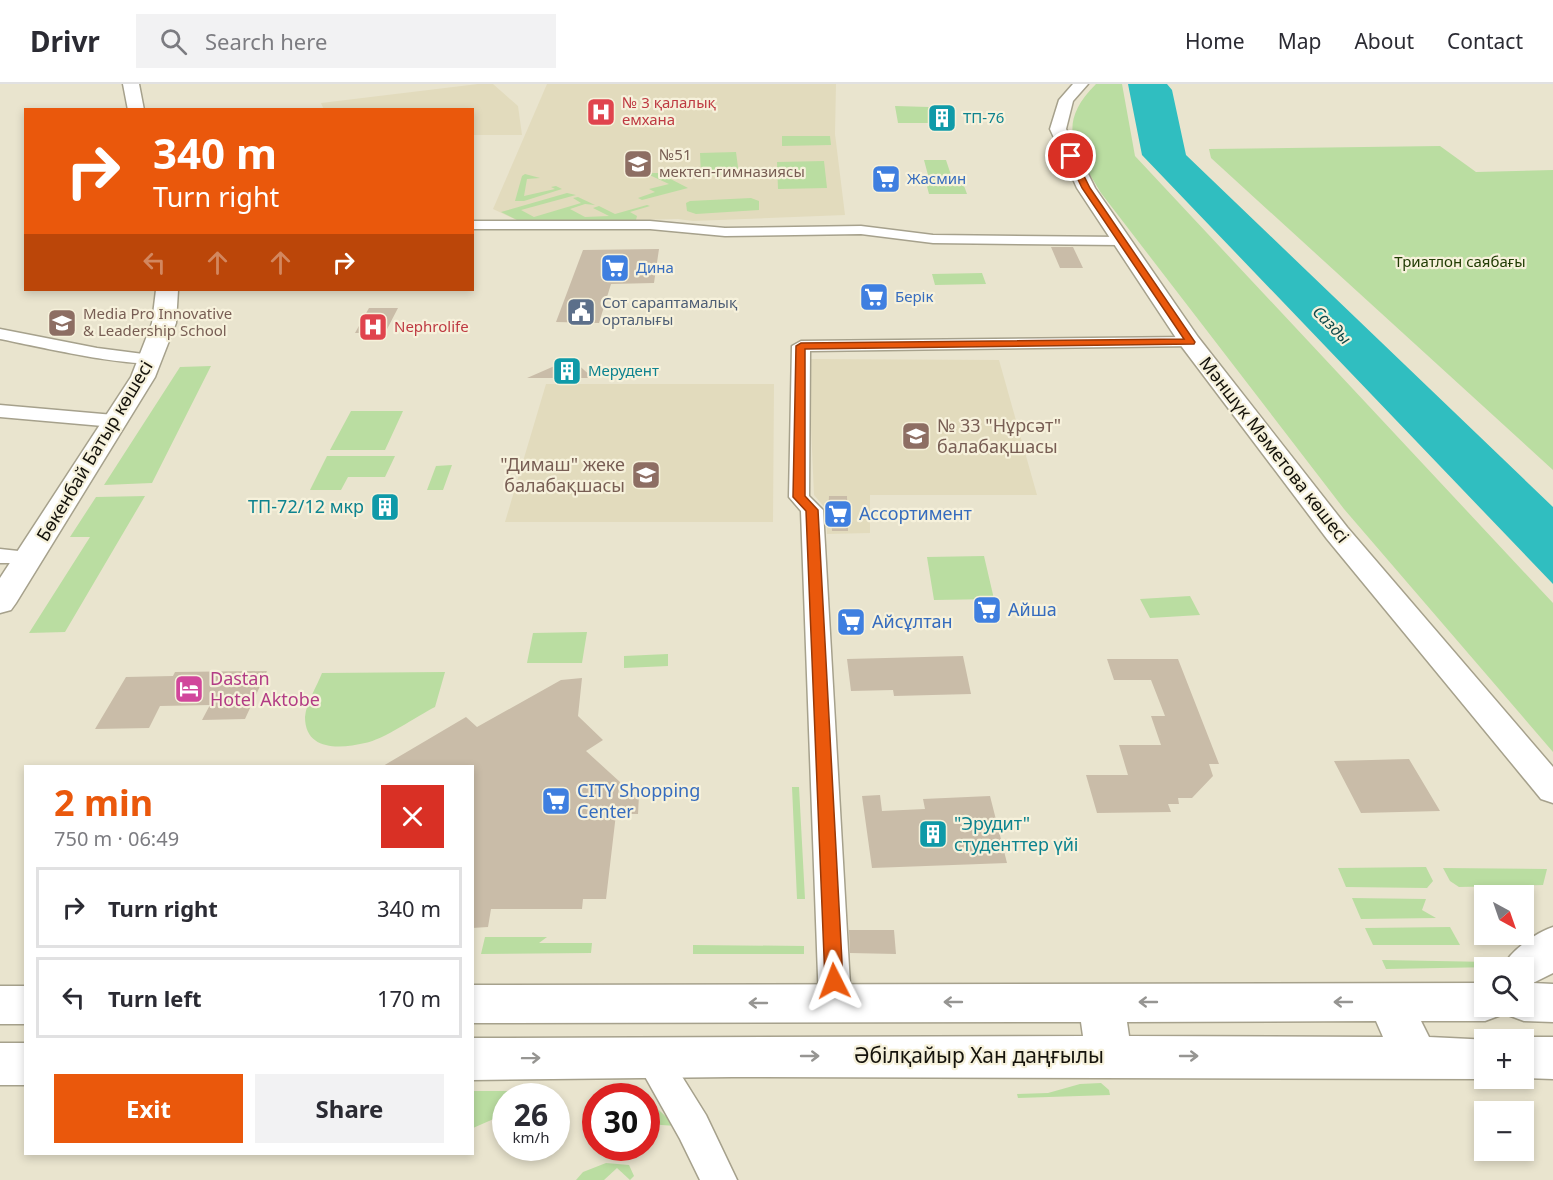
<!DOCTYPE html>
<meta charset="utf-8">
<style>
body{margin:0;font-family:"Noto Sans",sans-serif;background:#f2f2f3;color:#2b2b33;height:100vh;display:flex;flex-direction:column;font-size:22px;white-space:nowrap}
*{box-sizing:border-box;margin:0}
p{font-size:20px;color:#7c7c81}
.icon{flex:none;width:33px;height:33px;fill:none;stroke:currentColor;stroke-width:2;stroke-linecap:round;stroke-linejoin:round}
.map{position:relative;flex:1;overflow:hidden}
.details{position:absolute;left:24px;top:681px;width:450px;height:390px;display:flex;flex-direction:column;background:#fff;border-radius:0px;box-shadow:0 3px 9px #0003}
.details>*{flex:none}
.top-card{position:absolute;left:24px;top:24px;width:450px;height:183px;border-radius:0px;box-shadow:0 3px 9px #0003;background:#ea580c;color:#fff;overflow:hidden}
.needle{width:39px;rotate:140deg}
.controls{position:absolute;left:1474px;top:801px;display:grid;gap:12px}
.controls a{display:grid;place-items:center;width:60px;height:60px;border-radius:0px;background:#fff;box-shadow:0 3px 9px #0003;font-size:30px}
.speed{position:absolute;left:492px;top:999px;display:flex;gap:12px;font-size:30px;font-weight:700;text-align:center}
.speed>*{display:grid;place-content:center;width:78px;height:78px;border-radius:50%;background:#fff;box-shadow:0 3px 9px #0003;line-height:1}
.speed small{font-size:15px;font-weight:400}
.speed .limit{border:9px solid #d22;background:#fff;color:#111}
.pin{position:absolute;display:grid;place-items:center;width:51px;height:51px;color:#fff;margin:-26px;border:3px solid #fff;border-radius:50%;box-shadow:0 2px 6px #0007}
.me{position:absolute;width:66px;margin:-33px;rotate:357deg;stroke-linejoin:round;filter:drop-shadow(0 0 4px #0008)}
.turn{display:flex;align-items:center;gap:21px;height:126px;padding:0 30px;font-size:27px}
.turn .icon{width:78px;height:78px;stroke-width:2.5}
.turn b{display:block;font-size:42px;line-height:51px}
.lanes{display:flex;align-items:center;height:57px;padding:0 30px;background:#0003;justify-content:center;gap:30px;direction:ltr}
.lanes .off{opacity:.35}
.round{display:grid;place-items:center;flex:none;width:63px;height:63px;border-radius:0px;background:#f2f2f3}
.overview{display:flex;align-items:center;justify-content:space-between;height:102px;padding:0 30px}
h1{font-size:36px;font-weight:700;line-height:45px;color:#ea580c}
.primary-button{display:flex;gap:12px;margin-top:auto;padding:12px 30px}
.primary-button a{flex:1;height:69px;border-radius:0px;background:#ea580c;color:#fff;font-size:24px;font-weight:700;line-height:69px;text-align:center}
.primary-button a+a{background:#f2f2f3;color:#2b2b33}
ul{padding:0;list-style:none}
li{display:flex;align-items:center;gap:18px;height:81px;margin:0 12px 9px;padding:0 18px;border:3px solid #e1e1e2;border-radius:0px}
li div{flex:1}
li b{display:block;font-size:22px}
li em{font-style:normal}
header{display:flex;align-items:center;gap:36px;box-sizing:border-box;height:84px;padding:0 30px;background:#fff;border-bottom:2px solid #e1e1e2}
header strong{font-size:28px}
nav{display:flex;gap:33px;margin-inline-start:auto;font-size:21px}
.search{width:420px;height:54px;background:#f2f2f3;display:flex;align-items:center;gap:15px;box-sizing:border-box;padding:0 21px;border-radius:0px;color:#7c7c81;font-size:22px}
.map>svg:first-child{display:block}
</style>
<header>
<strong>Drivr</strong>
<div class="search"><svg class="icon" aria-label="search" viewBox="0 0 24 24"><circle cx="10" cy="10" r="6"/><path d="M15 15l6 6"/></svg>Search here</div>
<nav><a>Home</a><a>Map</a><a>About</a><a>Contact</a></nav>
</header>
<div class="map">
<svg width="1553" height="1096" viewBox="0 0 1553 1096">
<rect width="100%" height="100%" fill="#e9e4ce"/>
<path fill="#e2dbbd" d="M 478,0 L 493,0 L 518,22 L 522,51 L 473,51 L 472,26 L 324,26 L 321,19 Z
M 547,0 L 836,0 L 835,50 L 845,131 L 693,137 L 678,135 L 523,139 L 493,125 Z
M 808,275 L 999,276 L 1037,411 L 870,411 L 870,449 L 827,450 L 826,425 L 814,411 Z
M 546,300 L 774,300 L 773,438 L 505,438 Z"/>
<path fill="#badda1" d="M 1096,0 L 1122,0 L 1135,72 L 1553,519 L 1553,668 L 1344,425 L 1101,109 C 1076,66 1054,42 1096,0 Z
M 895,22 L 929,23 L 932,39 L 898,39 Z
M 782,52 L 830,52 L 831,61 L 782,62 Z
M 1440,62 L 1476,88 L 1553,86 L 1553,386 L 1211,74 L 1209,65 Z
M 736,68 L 739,91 L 701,92 L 700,69 Z
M 924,76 L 946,76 L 951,91 L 960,91 L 967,110 L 929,110 L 924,91 L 928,91 Z
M 824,77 L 827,104 L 778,105 L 777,78 Z
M 645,89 L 659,89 L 688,104 L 642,116 L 638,114 L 655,108 L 649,105 L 669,100 Z
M 525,90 L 540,94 L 527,95 L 524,112 L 555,105 L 551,103 L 556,102 L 562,105 L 524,117 L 515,117 L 522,92 Z
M 567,109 L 576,111 L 521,126 L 534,133 L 581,119 L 573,114 L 578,113 L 595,121 L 585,120 L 570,125 L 585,133 L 609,132 L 593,124 L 599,122 L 615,130 L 647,121 L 650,122 L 630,128 L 637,132 L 636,136 L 523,139 L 501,128 Z
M 751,114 L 759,117 L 759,126 L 696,130 L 687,127 L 686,119 L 690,117 Z
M 982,189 L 986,200 L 935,201 L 932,190 Z
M 211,282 L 152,399 L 104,401 L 180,283 Z
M 351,327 L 403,327 L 385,366 L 330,366 Z
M 327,372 L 395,372 L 385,393 L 348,393 L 341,406 L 310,406 Z
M 452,381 L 443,406 L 427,406 L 436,382 Z
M 145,412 L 65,548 L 29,549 L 90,453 L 70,453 L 96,413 Z
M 984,472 L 994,515 L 934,516 L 927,473 Z
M 1190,512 L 1200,531 L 1150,534 L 1140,515 Z
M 587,548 L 582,579 L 527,579 L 533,549 Z
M 668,570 L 668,582 L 624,584 L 624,572 Z
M 445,588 L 435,623 C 417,632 383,656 365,659 C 340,665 305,667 305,633 C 306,619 317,602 322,589 Z
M 792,703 L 799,703 L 805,815 L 797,815 Z
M 1426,783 L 1433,797 L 1427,804 L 1346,803 L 1338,784 Z
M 1443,784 L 1547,785 L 1543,801 L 1459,803 L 1450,797 Z
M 1352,814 L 1426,815 L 1422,826 L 1436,834 L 1361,835 Z
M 1450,843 L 1460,861 L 1373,861 L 1365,844 Z
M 485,853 L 547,853 L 539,859 L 592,859 L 591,869 L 481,870 Z
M 693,861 L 804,862 L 804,870 L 693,870 Z
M 1382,876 L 1491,878 L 1494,883 L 1386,885 Z
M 1101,999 L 1109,1006 L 1110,1011 L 1018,1014 L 1017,1010 L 1048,1009 L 1080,1000 Z
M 473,1007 L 533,1007 L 537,1012 L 506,1012 L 505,1030 L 473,1044 Z
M 646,1014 L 676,1042 L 647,1040 Z
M 606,1079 L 629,1081 L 634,1092 L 630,1096 L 617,1084 L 604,1096 L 576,1096 L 583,1088 Z"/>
<path fill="#30bec0" d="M 1128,0 L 1167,0 L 1172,6 L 1186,71 L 1553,423 L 1553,500 L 1142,71 Z"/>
<path fill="#c9bca8" d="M 1051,163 L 1073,163 L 1083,184 L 1060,184 Z
M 659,165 L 654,199 L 611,200 L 599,239 L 556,238 L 583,166 Z
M 369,224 L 398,224 L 385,249 L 355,249 Z
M 566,277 L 574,277 L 593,294 L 527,294 Z
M 829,412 L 847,412 L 848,447 L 832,447 L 831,434 L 828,434 Z
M 380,415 L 397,415 L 390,431 L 373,431 Z
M 963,572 L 971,610 L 894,612 L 893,606 L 851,607 L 847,575 Z
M 1107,575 L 1178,575 L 1219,680 L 1209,680 L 1213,692 L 1192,714 L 1178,714 L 1179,720 L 1168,720 L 1171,728 L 1097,729 L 1086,691 L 1128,691 L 1119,661 L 1161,661 L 1151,632 L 1165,632 L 1151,596 L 1114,596 Z
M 267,587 L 245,635 L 202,636 L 210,621 L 160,622 L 149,644 L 95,645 L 126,593 L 173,592 L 175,588 Z
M 582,594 L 578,632 L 603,656 L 586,667 L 620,698 L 618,711 L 639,711 L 638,730 L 616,730 L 606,815 L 583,815 L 582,825 L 491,825 L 488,843 L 472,844 L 472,682 L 383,682 L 466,633 L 477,643 L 561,596 Z
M 1409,675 L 1440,727 L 1361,729 L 1334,677 Z
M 880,711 L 882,727 L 925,725 L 923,715 L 990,712 L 1007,779 L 872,784 L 862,712 Z
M 849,846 L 894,846 L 896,870 L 850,869 Z"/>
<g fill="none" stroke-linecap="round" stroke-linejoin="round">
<g stroke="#a6a18c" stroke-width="3">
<path id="minor" d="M 472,137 L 650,137 L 725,144 L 861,142 L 933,151 L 1121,153 L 1128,157 L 1121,161 L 933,159 L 861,150 L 725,152 L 650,145 L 472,145 Z
M 0,245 L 97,264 L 151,271 L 160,276 C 150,289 22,259 0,255 Z
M 1190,253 L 1199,258 L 1196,262 L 810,267 L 809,412 L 823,426 L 851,919 L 847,929 L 835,933 L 823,929 L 819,919 L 801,427 L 789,413 L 792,262 L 801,257 Z
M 0,321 L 114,331 L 124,337 L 114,343 L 0,333 Z
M 0,465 L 37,469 L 40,474 L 37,479 L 0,479 Z
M 651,958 L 663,962 L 706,1031 L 737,1096 L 700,1096 L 680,1055 L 634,973 L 639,962 Z"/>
</g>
<g stroke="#a6a18c" stroke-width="3">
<path id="tertiary" d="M 1073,0 L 1088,0 L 1073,17 L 1066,45 L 1095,104 L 1198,253 L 1347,443 L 1553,683 L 1553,719 L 1541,715 L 1327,455 L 1182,263 L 1077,104 L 1050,45 L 1059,16 Z"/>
</g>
<g stroke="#a6a18c" stroke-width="3">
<path id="secondary" d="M 123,0 L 139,0 L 144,26 L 128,26 Z
M 156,206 L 178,206 L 176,239 L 155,293 L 16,519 L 11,526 L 0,529 L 0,494 L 131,293 L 152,239 Z
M 1553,843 L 1553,889 L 1533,899 L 1553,900 L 1553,938 L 1524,937 L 1508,931 L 1504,924 L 1501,931 L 1485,937 L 1421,937 L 1429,953 L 1491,956 L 1485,956 L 1485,995 L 732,993 L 472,996 L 472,954 L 1083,952 L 1081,938 L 472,939 L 472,901 L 1485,899 L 1485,922 L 1524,922 L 1524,884 L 1502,884 C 1510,867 1535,849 1553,843 ZM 1376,937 L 1383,953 L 1129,952 L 1127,938 Z
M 0,902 L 26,902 L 26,940 L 0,940 Z
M 1524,953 L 1553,953 L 1553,995 L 1524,994 L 1524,956 L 1518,956 Z
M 0,959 L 26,959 L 26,1001 L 0,1001 Z"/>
</g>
<use href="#minor" fill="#fff" fill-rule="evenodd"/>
<use href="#tertiary" fill="#fff" fill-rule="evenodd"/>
<use href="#secondary" fill="#fff" fill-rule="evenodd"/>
</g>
<defs><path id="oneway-shaft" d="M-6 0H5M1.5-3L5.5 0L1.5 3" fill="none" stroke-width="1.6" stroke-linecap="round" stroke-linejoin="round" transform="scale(1.5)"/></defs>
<g stroke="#969592">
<use href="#oneway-shaft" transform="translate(953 918) rotate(180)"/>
<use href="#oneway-shaft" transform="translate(1148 918) rotate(180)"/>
<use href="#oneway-shaft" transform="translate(1343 918) rotate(-180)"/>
<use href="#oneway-shaft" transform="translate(758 919) rotate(180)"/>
<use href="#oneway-shaft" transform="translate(810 972)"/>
<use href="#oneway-shaft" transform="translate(1189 972)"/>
<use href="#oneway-shaft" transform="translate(531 974) rotate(-1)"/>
</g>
<path fill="#ea580c" stroke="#983908" stroke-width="1.5" d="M 1071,70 L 1074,72 L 1090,104 L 1195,258 L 1194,260 L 805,265 L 805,412 L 818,426 L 843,897 L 840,903 L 834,905 L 828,903 L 825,897 L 806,427 L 793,413 L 796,262 L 801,259 L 1184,255 L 1082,104 L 1067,72 Z"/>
<defs>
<g id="hospital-square" transform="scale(1.5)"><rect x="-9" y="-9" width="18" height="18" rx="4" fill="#e0444e" stroke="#f6f1db"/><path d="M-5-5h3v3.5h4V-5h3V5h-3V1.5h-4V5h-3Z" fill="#fff"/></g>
<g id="building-square" transform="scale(1.5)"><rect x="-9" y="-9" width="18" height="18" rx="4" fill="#0f9aa8" stroke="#f6f1db"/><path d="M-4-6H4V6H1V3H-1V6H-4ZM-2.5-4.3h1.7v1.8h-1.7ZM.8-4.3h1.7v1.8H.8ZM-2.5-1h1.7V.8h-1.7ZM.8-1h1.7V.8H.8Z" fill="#fff"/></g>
<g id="school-square" transform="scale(1.5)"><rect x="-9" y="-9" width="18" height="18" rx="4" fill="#8d6e63" stroke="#f6f1db"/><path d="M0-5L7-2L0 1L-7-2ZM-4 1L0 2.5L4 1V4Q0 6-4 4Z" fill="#fff"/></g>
<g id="supermarket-square" transform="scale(1.5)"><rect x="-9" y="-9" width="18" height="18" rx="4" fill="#3f7fe0" stroke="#f6f1db"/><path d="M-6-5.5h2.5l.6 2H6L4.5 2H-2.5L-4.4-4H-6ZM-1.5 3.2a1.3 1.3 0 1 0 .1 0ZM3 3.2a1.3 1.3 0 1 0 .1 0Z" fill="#fff"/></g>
<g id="civic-square" transform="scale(1.5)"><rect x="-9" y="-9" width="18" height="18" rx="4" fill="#5c6f8a" stroke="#f6f1db"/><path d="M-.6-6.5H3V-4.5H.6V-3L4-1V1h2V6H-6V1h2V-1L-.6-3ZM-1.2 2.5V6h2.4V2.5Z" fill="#fff"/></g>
<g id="hotel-square" transform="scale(1.5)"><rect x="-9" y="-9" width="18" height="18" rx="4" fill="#d1479c" stroke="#f6f1db"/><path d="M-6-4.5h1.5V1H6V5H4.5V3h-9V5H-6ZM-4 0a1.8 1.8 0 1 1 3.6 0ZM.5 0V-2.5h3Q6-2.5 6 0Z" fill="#fff"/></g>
</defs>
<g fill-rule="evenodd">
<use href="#hospital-square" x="601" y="28"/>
<use href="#building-square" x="942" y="34"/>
<use href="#school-square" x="638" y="80"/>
<use href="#supermarket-square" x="886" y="95"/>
<use href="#supermarket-square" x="615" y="184"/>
<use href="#supermarket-square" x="874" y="213"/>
<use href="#civic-square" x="581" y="228"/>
<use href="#school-square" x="62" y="239"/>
<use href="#hospital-square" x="373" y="243"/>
<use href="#building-square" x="567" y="287"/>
<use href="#school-square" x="916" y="352"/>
<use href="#school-square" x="646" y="391"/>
<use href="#building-square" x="385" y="423"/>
<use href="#supermarket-square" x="838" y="430"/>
<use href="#supermarket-square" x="987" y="526"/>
<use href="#supermarket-square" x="851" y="538"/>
<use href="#hotel-square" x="189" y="605"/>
<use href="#supermarket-square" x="556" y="717"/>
<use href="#building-square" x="933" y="750"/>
</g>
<g text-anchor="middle" stroke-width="4.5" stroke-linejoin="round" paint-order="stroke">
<g font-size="15" fill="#be3a42" stroke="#f6f1db" text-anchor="start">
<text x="622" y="24">№ 3 қалалық<tspan x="622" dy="17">емхана</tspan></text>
<text x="394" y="248">Nephrolife</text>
</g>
<g font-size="15" fill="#0d838f" stroke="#f6f1db" text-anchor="start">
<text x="963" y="39">ТП-76</text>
<text x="588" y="292">Мерудент</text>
</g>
<g font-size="15" fill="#785e54" stroke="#f6f1db" text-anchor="start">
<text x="659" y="76">№51<tspan x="659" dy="17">мектеп-гимназиясы</tspan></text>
<text x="83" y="235">Media Pro Innovative<tspan x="83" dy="17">&amp; Leadership School</tspan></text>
</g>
<g font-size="15" fill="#366cbe" stroke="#f6f1db" text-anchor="start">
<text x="907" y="100">Жасмин</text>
<text x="636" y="189">Дина</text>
<text x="895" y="218">Берік</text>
</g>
<g font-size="15" fill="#213c04" stroke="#f6f1db">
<text x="1460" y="183">Триатлон саябағы</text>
</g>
<g font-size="15" fill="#4e5e75" stroke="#f6f1db" text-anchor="start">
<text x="602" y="224">Сот сараптамалық<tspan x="602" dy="17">орталығы</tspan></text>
</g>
<g font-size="16" font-style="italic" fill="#0d494a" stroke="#f6f1db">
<text transform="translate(1332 241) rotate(45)" y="6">Сазды</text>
</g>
<g font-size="18" fill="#785e54" stroke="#f6f1db" text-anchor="start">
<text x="937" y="348">№ 33 "Нұрсәт"<tspan x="937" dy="21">балабақшасы</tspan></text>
<text x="625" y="387" text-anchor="end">"Димаш" жеке<tspan x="625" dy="21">балабақшасы</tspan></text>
</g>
<g font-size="18" fill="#15130c" stroke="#f6f1db">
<text transform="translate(1274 366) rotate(52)" y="6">Мәншүк Мәметова көшесі</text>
<text transform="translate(95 367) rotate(-59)" y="6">Бөкенбай Батыр көшесі</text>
</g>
<g font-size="18" fill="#0d838f" stroke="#f6f1db" text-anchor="end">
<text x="364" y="429">ТП-72/12 мкр</text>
<text x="954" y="746" text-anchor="start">"Эрудит"<tspan x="954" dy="21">студенттер үйі</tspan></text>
</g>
<g font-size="18" fill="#366cbe" stroke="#f6f1db" text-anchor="start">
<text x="859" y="436">Ассортимент</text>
<text x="1008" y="532">Айша</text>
<text x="872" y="544">Айсұлтан</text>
<text x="577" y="713">CITY Shopping<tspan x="577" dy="21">Center</tspan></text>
</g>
<g font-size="18" fill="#b23c85" stroke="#f6f1db" text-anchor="start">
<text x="210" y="601">Dastan<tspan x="210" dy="21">Hotel Aktobe</tspan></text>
</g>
<g font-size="21" fill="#15130c" stroke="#f6f1db">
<text x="979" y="979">Әбілқайыр Хан даңғылы</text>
</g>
</g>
</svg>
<div class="controls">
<a><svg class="needle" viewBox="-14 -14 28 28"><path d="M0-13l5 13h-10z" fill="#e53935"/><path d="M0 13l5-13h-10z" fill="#7c7c81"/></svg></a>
<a><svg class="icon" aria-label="search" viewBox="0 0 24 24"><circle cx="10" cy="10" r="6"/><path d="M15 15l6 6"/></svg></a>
<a>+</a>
<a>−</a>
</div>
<div class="speed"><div>26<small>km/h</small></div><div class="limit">30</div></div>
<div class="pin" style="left:1071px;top:72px;background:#d93025"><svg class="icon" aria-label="arrive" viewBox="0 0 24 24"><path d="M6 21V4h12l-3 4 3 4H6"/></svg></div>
<svg class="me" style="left:834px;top:897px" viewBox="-20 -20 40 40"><path d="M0-17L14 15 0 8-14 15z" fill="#ea580c" stroke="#fff" stroke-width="4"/></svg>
<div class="top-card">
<div class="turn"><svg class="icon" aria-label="right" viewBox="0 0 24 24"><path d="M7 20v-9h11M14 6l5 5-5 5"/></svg><div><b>340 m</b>Turn right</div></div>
<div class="lanes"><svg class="icon off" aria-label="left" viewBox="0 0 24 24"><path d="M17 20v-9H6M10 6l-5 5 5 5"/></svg><svg class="icon off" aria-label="ahead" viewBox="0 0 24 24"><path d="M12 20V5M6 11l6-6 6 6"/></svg><svg class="icon off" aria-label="ahead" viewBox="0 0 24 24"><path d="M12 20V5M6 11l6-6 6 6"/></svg><svg class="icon" aria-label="right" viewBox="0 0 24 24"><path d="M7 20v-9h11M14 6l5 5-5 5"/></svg></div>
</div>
<section class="details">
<div class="overview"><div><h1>2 min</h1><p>750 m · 06:49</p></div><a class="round" style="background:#d93025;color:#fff"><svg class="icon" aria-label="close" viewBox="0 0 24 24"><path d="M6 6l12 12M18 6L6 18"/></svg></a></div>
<ul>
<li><svg class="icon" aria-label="right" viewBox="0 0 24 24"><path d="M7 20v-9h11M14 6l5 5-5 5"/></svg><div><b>Turn right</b></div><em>340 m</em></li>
<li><svg class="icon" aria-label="left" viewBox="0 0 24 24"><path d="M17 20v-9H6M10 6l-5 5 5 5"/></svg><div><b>Turn left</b></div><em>170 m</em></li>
</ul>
<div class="primary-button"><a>Exit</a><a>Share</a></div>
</section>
</div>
